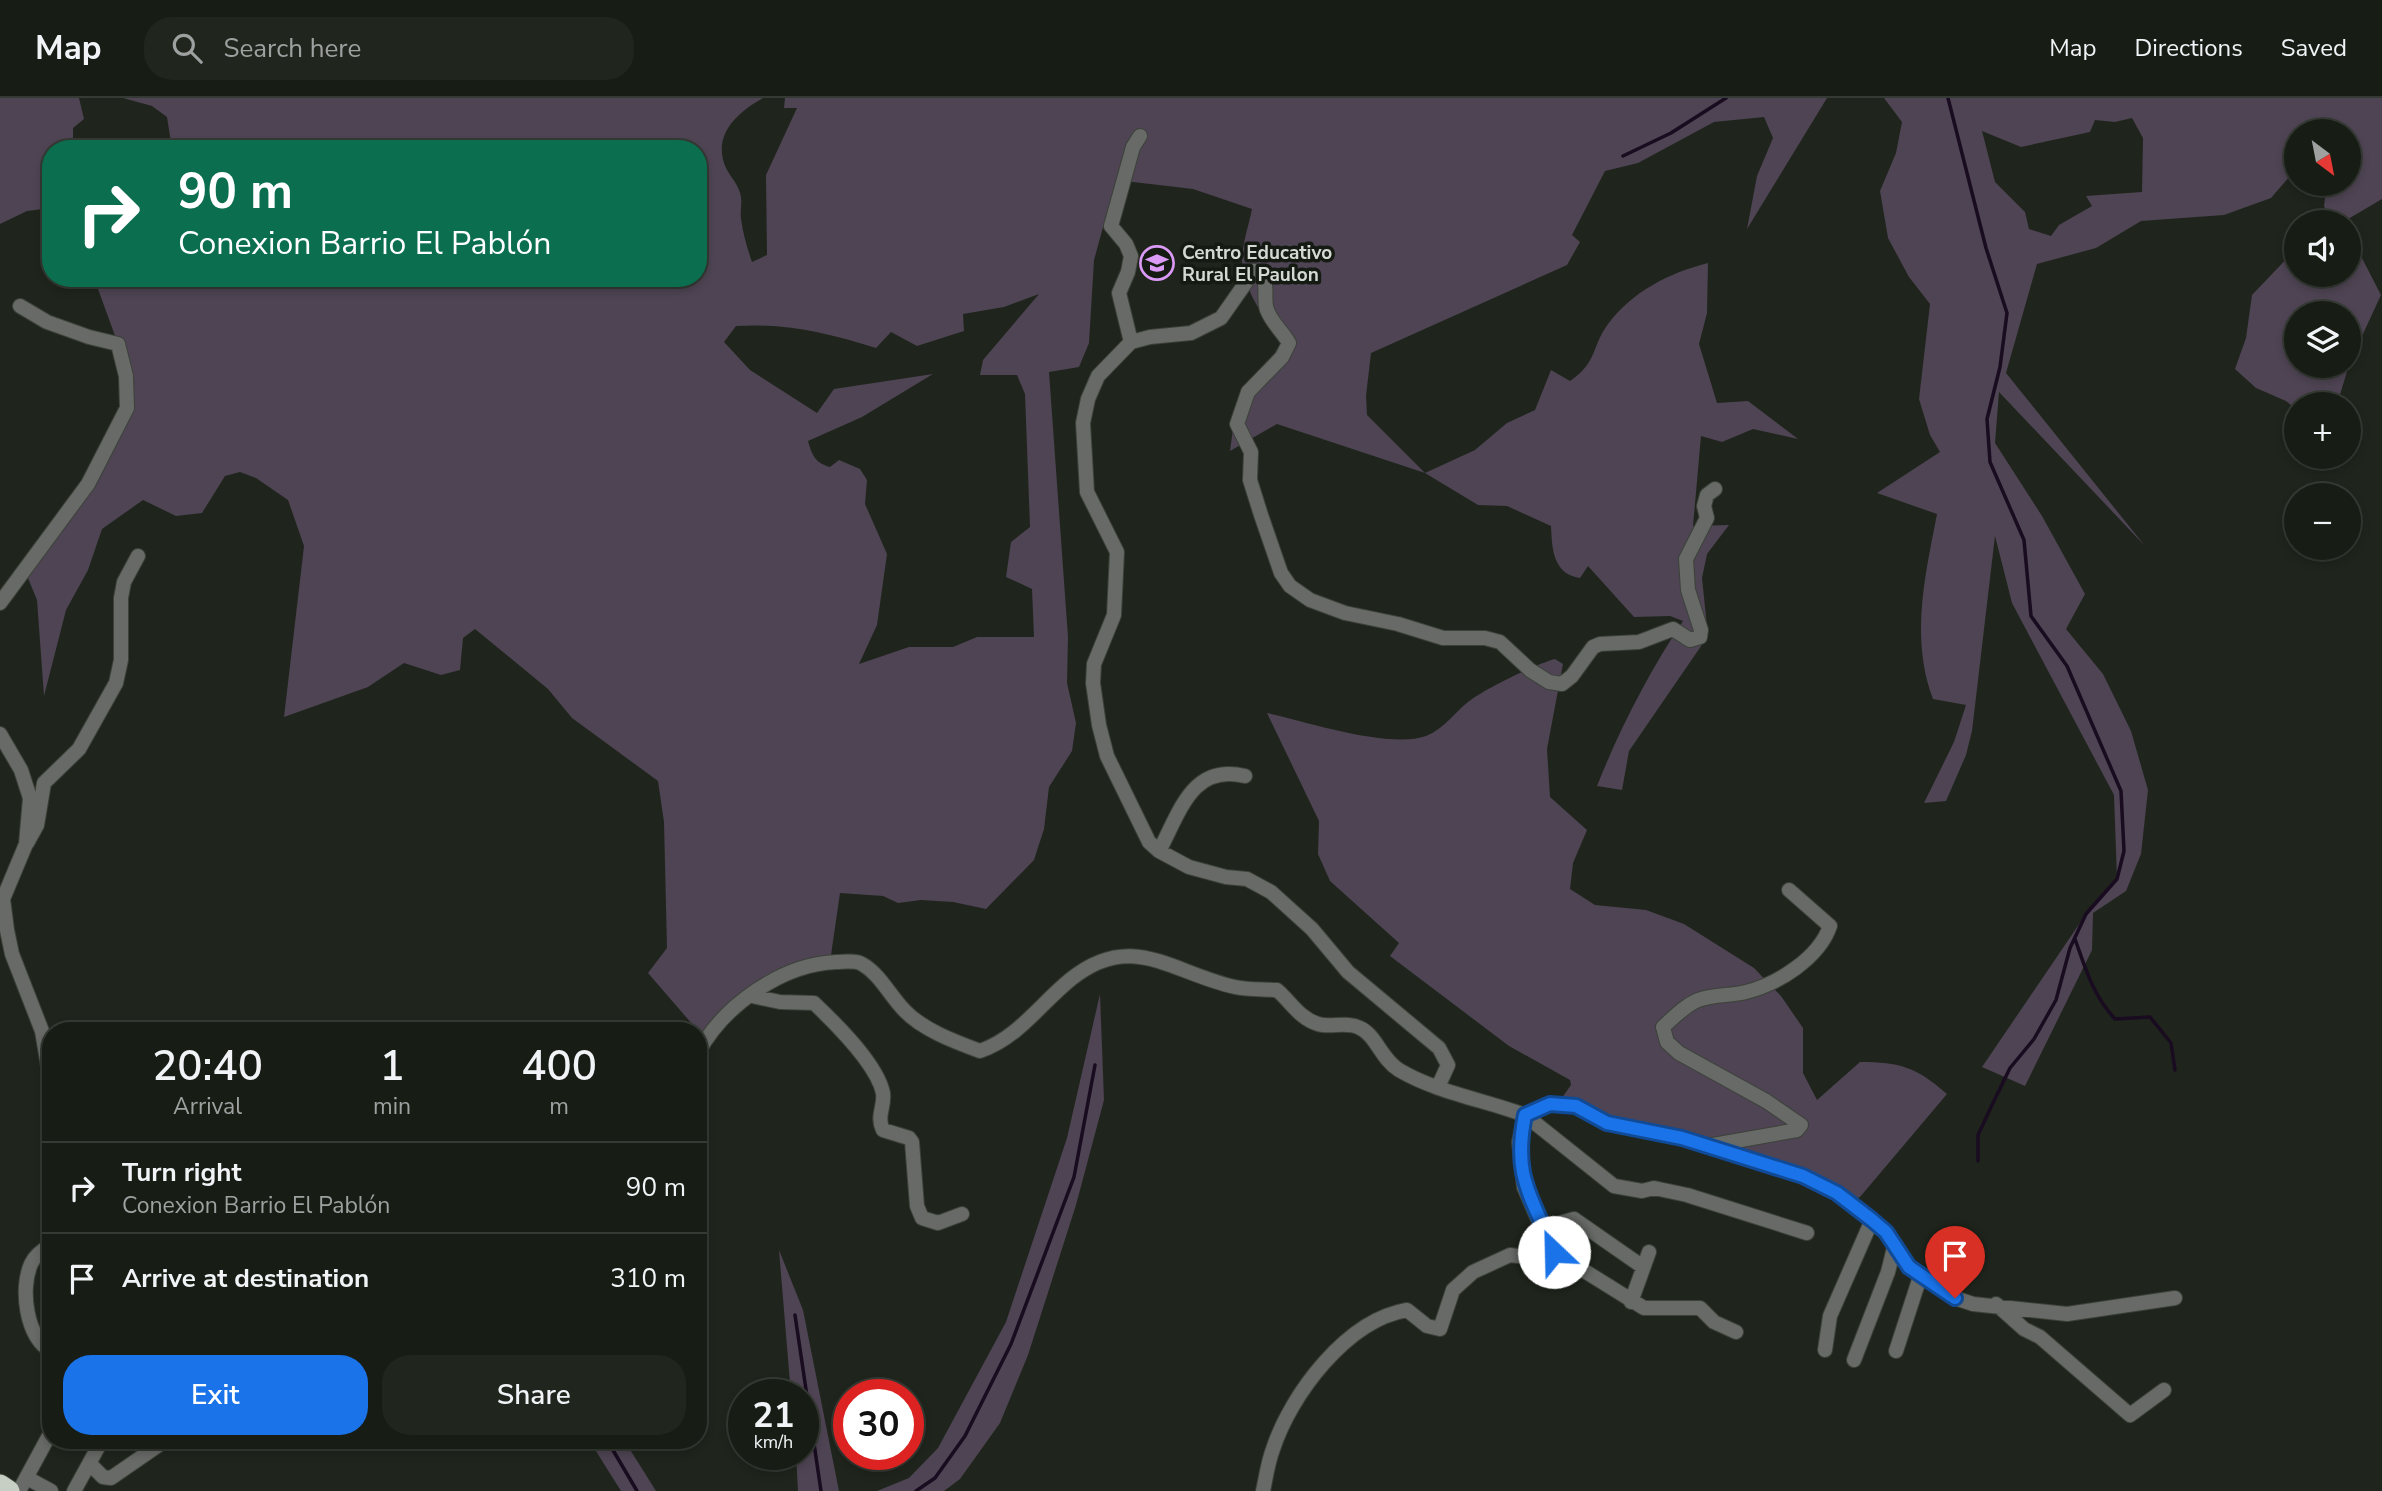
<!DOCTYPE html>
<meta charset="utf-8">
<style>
body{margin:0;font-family:"Nunito Sans",sans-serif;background:#20251e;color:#f1f3f6;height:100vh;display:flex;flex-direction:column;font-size:26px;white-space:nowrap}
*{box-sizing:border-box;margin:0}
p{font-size:23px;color:#9ea1a0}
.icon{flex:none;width:38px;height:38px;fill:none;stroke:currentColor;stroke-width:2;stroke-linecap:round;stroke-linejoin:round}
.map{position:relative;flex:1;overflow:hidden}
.sheet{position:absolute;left:42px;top:924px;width:665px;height:427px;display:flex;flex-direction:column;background:#171c15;border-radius:28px;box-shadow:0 4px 10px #0003,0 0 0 2px #363a34}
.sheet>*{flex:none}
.banner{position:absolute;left:42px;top:42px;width:665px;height:147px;border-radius:28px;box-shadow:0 4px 10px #0003,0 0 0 2px #363a34;background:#0b6e4f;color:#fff;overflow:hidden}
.needle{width:46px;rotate:148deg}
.buttons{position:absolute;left:2284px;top:21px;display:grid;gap:14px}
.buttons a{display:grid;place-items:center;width:77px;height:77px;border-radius:50%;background:#171c15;box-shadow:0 4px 10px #0003,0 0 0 2px #363a34;font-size:35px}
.speed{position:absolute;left:728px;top:1281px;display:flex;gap:14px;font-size:35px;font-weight:700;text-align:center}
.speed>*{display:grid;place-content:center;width:91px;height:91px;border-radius:50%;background:#171c15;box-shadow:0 4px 10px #0003,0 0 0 2px #363a34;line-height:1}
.speed small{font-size:18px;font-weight:400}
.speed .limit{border:10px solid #d22;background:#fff;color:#111}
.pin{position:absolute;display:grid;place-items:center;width:60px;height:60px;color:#fff;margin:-72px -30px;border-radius:50% 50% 50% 0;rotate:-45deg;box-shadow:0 0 7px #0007}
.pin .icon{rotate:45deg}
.me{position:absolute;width:77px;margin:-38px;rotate:336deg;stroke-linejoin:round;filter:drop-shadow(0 0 5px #0008)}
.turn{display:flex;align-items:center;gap:24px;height:147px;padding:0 21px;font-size:32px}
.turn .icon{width:91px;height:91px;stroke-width:2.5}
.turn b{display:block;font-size:49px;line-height:60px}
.eta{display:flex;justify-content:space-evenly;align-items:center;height:119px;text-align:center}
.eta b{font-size:42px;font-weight:600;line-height:49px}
.cta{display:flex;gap:14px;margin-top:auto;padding:14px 21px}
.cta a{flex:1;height:80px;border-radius:28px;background:#1a73e8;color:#fff;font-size:28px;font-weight:600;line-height:80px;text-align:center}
.cta a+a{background:#20251e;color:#f1f3f6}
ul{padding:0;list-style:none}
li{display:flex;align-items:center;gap:21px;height:91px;padding:0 21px;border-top:2px solid #363a34}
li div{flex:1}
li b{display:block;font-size:26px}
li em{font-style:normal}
header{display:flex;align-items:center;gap:42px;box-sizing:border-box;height:98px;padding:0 35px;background:#171c15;border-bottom:2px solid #363a34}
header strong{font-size:33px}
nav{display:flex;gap:38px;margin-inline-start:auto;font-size:24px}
.search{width:490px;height:63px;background:#20251e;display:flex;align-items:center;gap:18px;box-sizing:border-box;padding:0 24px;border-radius:28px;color:#9ea1a0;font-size:26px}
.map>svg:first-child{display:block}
</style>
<header>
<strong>Map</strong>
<div class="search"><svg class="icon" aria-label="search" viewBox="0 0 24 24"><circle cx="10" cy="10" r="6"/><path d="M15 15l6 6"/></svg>Search here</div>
<nav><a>Map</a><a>Directions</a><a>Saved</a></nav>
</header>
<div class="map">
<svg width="2382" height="1393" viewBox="0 0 2382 1393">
<rect width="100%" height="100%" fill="#1f251c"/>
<path fill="#4e4453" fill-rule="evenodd" d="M 0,0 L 79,0 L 84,21 L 73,30 L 73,44 L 78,51 L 51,51 L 51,110 L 27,113 L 0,126 Z
M 123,0 L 763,0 C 740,13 714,34 724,65 C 727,76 739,85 741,99 C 742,106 740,113 741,121 C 743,135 747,150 752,164 L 767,157 L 766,77 L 797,10 L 784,10 L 785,0 L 1827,0 L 1747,131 L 1757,78 L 1773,40 L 1764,19 L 1714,24 L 1638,65 L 1605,73 L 1572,137 L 1580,144 L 1567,167 L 1371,255 L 1366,298 L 1367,317 L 1425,375 L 1475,352 L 1507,325 L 1535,312 L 1551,272 L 1570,283 C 1598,264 1591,249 1608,226 C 1633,193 1669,175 1708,165 L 1707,215 L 1699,246 L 1717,305 L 1748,303 L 1798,341 L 1753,331 L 1722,344 L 1701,338 L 1693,428 L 1729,427 L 1707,456 L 1702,480 L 1708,538 L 1629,653 L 1622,692 L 1597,688 C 1620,630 1649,574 1683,523 L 1670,518 L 1634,519 L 1588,468 L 1580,480 C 1553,476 1552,451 1551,428 L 1507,408 L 1478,407 L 1425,375 L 1277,326 L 1230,353 L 1234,323 L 1283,241 C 1264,224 1241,186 1242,159 C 1243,144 1249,126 1252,111 L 1193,91 L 1116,82 L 1094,162 L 1089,245 L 1079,269 L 1049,274 L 1068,539 L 1067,585 L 1076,625 L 1072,653 L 1049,689 L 1044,731 L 1034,762 L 986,811 L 953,804 L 921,802 L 898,805 L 883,798 L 840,795 L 831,857 L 778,875 L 705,941 L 648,875 L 667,850 L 664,724 L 658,683 L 572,620 L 548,591 L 475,531 L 463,540 L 460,572 L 441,577 L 404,565 L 368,589 L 284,619 L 304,448 L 288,402 L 256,380 L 240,374 L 225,378 L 202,415 L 176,418 L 143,402 L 102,431 L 88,472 L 66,512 L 44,598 L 37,502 L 25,473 L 66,418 L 127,310 L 122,257 L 94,180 L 698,180 L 698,51 L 172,51 L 167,19 L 152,8 ZM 1039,196 L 983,262 L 980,277 L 1017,277 L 1025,296 L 1030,429 L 1011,444 L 1006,479 L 1032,491 L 1034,539 L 977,539 L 953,549 L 909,549 L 859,566 L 877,527 L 887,456 L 865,406 L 867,382 L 860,371 L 839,362 L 830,369 C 815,365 812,357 808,343 L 862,319 L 933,276 L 834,291 L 817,315 L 750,272 L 724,244 L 736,228 C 787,225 827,235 876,250 L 891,234 L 917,248 L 964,233 L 963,216 L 1004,209 Z
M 1884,0 L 2382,0 L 2382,101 L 2343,124 L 2322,124 L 2328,117 L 2324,108 L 2327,86 L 2348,86 L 2348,33 L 2296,33 L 2296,71 L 2271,100 L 2224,117 L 2141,123 L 2096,150 L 2037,166 L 2006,275 L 2145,448 L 1999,294 L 1995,345 L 2042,418 L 2085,496 L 2066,531 L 2103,576 L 2131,633 L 2148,692 L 2141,756 L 2126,793 L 2093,815 L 2092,852 L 2025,988 L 1982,969 L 2086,816 L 2117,781 L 2114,697 L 2012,505 L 1995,438 L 1972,633 L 1966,657 L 1946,703 L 1924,705 L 1954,644 L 1966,607 L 1933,601 C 1910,540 1925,478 1937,416 L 1877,395 L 1940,354 L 1930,337 L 1919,301 L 1930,206 L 1909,179 L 1888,140 L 1880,93 L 1896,55 L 1902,24 ZM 2132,20 L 2143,40 L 2142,94 L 2086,98 L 2092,108 L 2059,127 L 2051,138 L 2029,131 L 2025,114 L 1995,84 L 1982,33 L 2021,49 L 2090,34 L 2095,22 L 2115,24 Z
M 2349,135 L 2381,197 L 2350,264 L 2337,306 L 2296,306 L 2296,311 L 2286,303 L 2256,290 L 2235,271 L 2246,240 L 2252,197 L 2296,151 L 2296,177 L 2348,177 ZM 2296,215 L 2348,215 L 2348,268 L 2296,268 Z
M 1555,561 L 1563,566 L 1547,651 L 1550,699 L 1587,732 L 1573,765 L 1570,791 L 1595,807 L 1646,812 L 1684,826 L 1754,870 L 1781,898 L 1803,930 L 1803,975 L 1817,1002 L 1860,964 C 1900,964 1916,969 1947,996 L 1860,1099 L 1846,1105 L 1817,1089 L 1559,1004 L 1571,987 L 1570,982 L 1509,948 L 1390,858 L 1399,845 L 1330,783 L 1318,756 L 1319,723 L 1267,615 C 1308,624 1389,651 1426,638 C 1444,631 1454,615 1468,604 C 1484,591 1536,566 1555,561 Z
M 1100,896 L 1104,1002 L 1076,1107 L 1028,1257 L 1000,1325 L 960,1381 L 944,1393 L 877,1393 L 909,1380 L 938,1350 L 1006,1224 L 1067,1040 Z
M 779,1152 L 803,1212 L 839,1393 L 798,1393 L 796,1356 L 803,1356 L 803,1297 L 791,1297 Z
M 589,1342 L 624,1342 L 656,1393 L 621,1393 Z"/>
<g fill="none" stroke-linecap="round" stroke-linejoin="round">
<path stroke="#190b20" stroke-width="3.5" d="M 1948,0 L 1986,150 L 2007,215 L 2000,269 L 1987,321 L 1990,364 L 2024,442 L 2031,518 L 2067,568 L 2121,693 L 2124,753 L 2117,781 L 2086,816 L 2070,850 L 2056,902 L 2034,941 L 2010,970 L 1993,1005 L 1978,1037 L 1978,1063
M 1623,58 L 1671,35 L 1726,0
M 2075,841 C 2086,872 2093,897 2115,921 L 2150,919 L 2171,945 L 2175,972
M 795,1217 L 821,1393
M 607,1342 L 637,1393
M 916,1393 L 935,1380 L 965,1338 L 1011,1246 L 1074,1079 L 1095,967"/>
<g stroke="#3c4239" stroke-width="16">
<path id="minor" d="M 1131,244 L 1119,195 L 1128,174 L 1131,158 L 1126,146 L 1111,128 L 1133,49 L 1140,38
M 0,505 L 88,386 L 127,310 L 126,278 L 118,246 L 89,239 L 47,224 L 20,208
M 0,636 L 21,672 L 30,700 L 26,746 L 3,801 L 7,832 L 12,856 L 42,933 L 51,986
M 27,745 L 37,727 L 44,685 L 79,651 L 116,585 L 121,562 L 121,500 L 124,484 L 138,458
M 1159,753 C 1180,714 1192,665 1245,678
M 752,898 L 780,904 L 814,905 C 836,926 877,966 883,995 C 885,1009 876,1018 883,1032 L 909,1040 L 912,1044 L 917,1108 L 922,1120 L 938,1125 L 962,1116
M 698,955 C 723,908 782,866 836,864 C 844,864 855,862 862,866 C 880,876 890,898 905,913 C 923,932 956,944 980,953 C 1018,940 1040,906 1071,881 C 1132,832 1172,875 1235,889 C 1248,892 1264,891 1277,892 C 1290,903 1300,921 1318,926 C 1331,930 1347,923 1360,930 C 1376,937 1381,961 1399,972 C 1436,994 1484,1002 1525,1017 L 1550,1006 L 1576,1008 L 1607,1025 L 1682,1039 L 1803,1078 L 1837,1095 L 1886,1134 L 1909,1169 L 1955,1200 L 1973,1206 L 2067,1216 L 2175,1200
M 1438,989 L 1448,967 L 1439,950 L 1348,874 L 1312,831 L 1271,794 L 1247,781 L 1226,779 L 1189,769 L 1159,753 L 1149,744 L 1107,658 L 1099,627 L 1093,585 L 1094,566 L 1114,517 L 1117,454 L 1087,394 L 1083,325 L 1088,301 L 1098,278 L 1131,244 L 1150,239 L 1191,235 L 1221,220 L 1254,173 C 1272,181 1262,198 1267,212 C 1272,225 1282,233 1289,245 L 1282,259 L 1248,294 L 1237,326 L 1251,354 L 1250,382 L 1261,417 L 1281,475 L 1290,488 L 1310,502 L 1345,515 L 1398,526 L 1443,540 L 1485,540 L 1500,544 L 1530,572 L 1549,584 L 1562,586 L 1572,578 L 1593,549 L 1600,546 L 1639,544 L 1673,531 L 1690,542 L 1700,539 L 1701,532 L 1688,492 L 1686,461 L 1707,420 L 1704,408 L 1707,397 L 1715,391
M 1713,1047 L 1797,1032 L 1801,1027 L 1766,1003 L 1679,955 L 1667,944 L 1663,929 C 1673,920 1684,908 1698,902 C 1714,896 1730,898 1746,894 C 1778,886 1819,860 1830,828 L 1789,792
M 1542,1130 L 1574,1121 L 1643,1169
M 51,1147 C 42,1152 35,1157 31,1166 C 20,1191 26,1239 51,1253
M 1554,1154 L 1644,1210 L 1700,1210 L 1714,1224 L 1736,1234
M 1631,1204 L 1649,1154
M 1996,1206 L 2024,1231 L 2040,1239 L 2130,1317 L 2164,1292
M 1825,1252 L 1830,1218 L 1872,1122
M 1896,1253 L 1921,1176
M 1854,1262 L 1888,1174 L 1895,1146
M 90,1366 L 103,1379 L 111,1380 L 166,1342
M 27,1380 L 51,1393
M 19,1393 L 51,1334
M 74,1393 L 102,1342
M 1263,1393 C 1266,1379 1268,1364 1273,1351 C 1291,1296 1347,1222 1407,1212 L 1427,1228 L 1440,1231 L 1453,1192 L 1473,1174 L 1510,1157 L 1543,1161 L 1553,1156 L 1524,1089 L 1519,1044 L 1525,1017 L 1614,1088 L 1642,1093 L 1654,1090 L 1687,1097 L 1807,1135"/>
</g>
<g stroke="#3c4239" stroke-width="23">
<path id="highway" d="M 0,1387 L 9,1393"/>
</g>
<use href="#minor" stroke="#676a66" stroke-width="14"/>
<use href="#highway" stroke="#c7cfc4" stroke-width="21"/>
</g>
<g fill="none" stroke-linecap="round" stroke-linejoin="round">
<g stroke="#114b97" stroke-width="18">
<path id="route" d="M 1554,1154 C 1533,1099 1512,1081 1525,1017 L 1550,1006 L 1576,1008 L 1607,1025 L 1682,1040 L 1803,1078 L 1837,1095 L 1872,1122 L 1886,1134 L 1909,1169 L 1955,1200"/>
</g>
<use href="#route" stroke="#1a73e8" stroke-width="12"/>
</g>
<defs>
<g id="school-ring" transform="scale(1.75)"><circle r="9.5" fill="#151b13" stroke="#da9af6" stroke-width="1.5"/><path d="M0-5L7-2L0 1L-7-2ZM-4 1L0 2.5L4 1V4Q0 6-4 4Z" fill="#da9af6"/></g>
</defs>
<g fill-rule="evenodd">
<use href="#school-ring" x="1157" y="165"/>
</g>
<g text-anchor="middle" stroke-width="7" stroke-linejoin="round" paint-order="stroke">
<g font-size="19" font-weight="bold" fill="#d5d9d3" stroke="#151b13" text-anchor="start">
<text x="1182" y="161">Centro Educativo<tspan x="1182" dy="22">Rural El Paulon</tspan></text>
</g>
</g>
</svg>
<div class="buttons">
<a><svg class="needle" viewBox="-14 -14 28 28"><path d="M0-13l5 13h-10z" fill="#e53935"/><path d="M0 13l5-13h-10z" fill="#9ea1a0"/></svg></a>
<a><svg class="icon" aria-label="sound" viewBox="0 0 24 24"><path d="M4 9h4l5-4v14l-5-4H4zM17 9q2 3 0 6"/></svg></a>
<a><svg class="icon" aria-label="layers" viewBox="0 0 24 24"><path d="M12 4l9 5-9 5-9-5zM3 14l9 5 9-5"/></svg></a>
<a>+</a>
<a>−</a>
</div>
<div class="speed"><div>21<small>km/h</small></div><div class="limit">30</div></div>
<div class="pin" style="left:1955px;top:1200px;background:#d93025"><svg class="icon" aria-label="arrive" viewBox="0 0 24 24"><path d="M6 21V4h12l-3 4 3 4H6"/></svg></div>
<svg class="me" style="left:1554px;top:1154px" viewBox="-20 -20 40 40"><circle r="19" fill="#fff"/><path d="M0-13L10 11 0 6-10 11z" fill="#1a73e8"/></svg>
<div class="banner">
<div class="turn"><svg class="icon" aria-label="right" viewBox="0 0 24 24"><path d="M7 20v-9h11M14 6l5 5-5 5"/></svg><div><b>90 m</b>Conexion Barrio El Pablón</div></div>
</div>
<section class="sheet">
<div class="eta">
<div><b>20:40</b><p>Arrival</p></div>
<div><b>1</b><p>min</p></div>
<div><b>400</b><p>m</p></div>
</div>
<ul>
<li><svg class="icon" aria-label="right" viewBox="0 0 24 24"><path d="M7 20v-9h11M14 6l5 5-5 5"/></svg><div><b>Turn right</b><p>Conexion Barrio El Pablón</p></div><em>90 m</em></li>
<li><svg class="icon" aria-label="arrive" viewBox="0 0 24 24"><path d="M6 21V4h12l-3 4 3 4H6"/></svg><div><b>Arrive at destination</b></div><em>310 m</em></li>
</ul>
<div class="cta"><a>Exit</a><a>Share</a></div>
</section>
</div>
